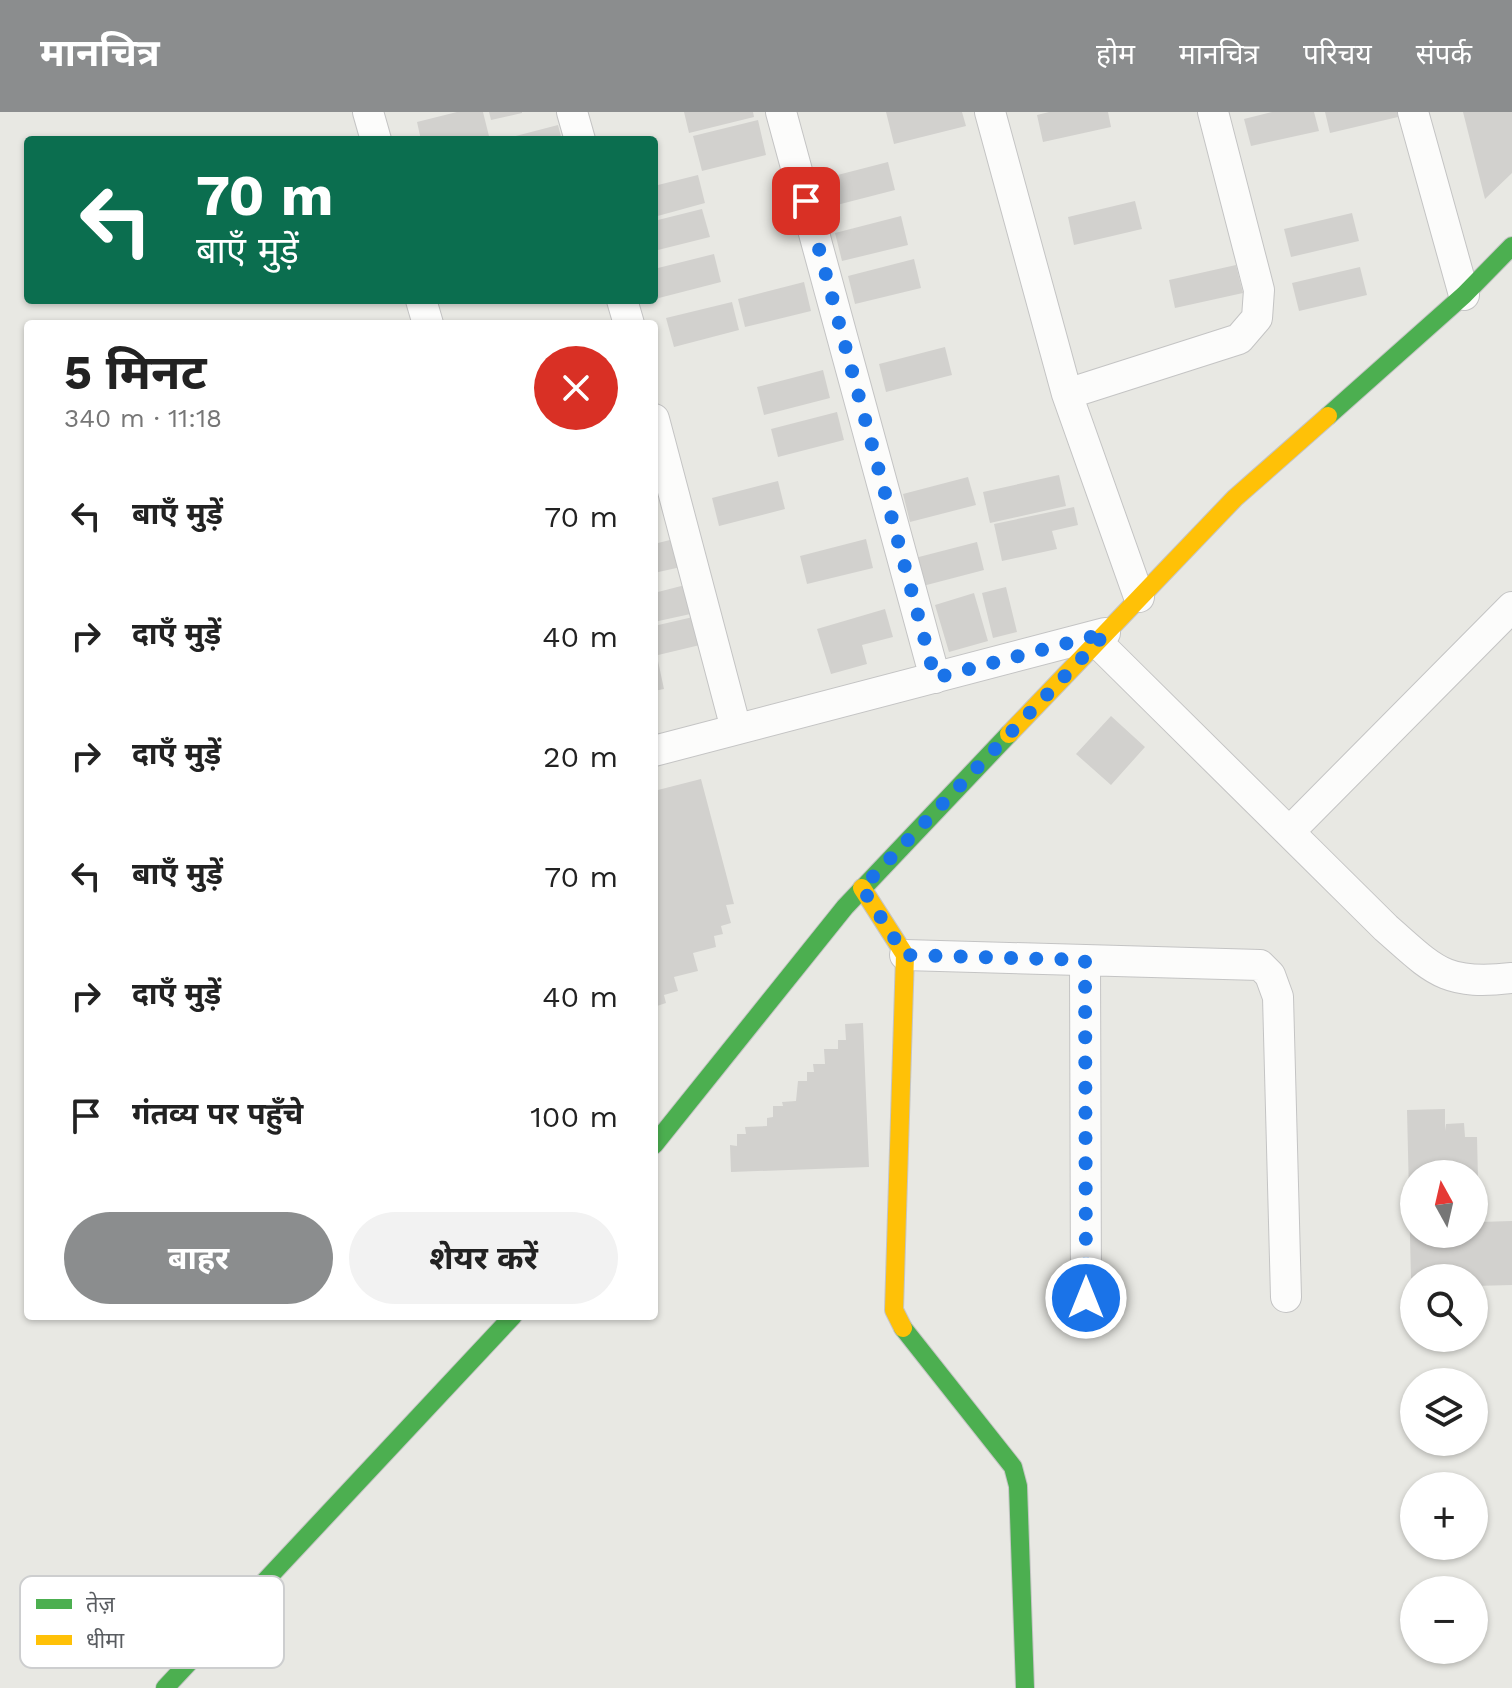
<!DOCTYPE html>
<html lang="hi">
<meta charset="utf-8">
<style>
body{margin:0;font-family:"Work Sans","Noto Sans Devanagari",sans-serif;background:#f2f2f2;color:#222;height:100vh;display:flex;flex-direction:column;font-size:30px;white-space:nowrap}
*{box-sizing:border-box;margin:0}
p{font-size:26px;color:#767676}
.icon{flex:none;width:44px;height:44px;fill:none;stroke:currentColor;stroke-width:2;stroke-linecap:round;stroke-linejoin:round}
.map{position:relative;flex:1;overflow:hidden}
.sheet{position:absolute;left:24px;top:208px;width:634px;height:1000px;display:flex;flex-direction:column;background:#fff;border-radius:8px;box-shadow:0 2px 6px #0004}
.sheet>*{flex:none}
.banner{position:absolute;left:24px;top:24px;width:634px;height:168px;border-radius:8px;box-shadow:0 2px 6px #0004;background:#0b6e4f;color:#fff;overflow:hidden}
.needle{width:52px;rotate:352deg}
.fabs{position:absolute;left:1400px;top:1048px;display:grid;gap:16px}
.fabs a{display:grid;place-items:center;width:88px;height:88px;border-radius:50%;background:#fff;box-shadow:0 2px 6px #0004;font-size:40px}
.pin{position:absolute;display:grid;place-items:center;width:68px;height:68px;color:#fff;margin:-34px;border-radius:16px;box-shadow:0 4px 12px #0006}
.me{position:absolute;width:88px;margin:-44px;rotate:0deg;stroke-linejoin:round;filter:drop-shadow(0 0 6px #0008)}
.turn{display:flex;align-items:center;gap:28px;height:168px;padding:0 40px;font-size:36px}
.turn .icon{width:104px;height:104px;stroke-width:2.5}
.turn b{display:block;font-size:56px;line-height:68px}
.round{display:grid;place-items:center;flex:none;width:84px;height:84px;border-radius:42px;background:#f2f2f2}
.head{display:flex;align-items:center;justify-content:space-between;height:136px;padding:0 40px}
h1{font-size:48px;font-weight:700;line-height:60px}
.primary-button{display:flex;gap:16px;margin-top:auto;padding:16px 40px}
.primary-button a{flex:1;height:92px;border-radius:48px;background:#8b8d8e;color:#fff;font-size:32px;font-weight:700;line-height:92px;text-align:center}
.primary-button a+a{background:#f2f2f2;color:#222}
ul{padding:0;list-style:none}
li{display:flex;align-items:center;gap:24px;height:120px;padding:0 40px}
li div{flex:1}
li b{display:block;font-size:30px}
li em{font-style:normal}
header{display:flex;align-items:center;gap:48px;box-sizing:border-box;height:112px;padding:0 40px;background:#8b8d8e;color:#fff}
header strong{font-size:38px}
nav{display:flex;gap:44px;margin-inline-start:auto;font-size:28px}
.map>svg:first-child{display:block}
</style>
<header>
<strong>मानचित्र</strong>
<nav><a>होम</a><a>मानचित्र</a><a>परिचय</a><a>संपर्क</a></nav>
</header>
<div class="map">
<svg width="1512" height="1576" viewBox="0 0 1512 1576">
<rect width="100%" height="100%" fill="#e8e8e3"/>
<path fill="#d2d1ce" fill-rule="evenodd" d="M 457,0 L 483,0 L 490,28 L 421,28 L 417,10 Z
M 489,0 L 522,0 L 522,1 L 491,8 Z
M 684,0 L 753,0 L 754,5 L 689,21 Z
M 886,0 L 962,0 L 966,14 L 894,32 Z
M 1049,0 L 1108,0 L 1111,15 L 1043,30 L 1037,3 Z
M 1272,0 L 1314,0 L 1319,19 L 1251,34 L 1244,7 Z
M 1325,0 L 1397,0 L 1398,5 L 1330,21 Z
M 1463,0 L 1512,0 L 1512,61 L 1485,87 Z
M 758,8 L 766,43 L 702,59 L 693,24 Z
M 558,13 L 562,28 L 504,28 L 504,27 Z
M 888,50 L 895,78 L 829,95 L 822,67 Z
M 698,63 L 705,91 L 654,105 L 654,74 Z
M 1135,89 L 1142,117 L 1074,133 L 1068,105 Z
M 702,97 L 710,125 L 654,139 L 654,109 Z
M 1352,101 L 1359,129 L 1291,145 L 1284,117 Z
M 901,104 L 908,133 L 842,149 L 835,121 Z
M 714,142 L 721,170 L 655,187 L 654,157 Z
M 914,147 L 921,176 L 855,192 L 848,164 Z
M 1236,153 L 1243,181 L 1175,196 L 1169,168 Z
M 1360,155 L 1367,183 L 1299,199 L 1292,171 Z
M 804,170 L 811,199 L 745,215 L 738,187 Z
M 732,190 L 739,218 L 674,235 L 666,206 Z
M 945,235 L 952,263 L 886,280 L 879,252 Z
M 823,258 L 830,286 L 764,303 L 757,275 Z
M 837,300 L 844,328 L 778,345 L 771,317 Z
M 1059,363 L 1066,394 L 990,411 L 983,380 Z
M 968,365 L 976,393 L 910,410 L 903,382 Z
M 778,369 L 785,397 L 719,414 L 712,386 Z
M 1074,395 L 1078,413 L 1052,419 L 1057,437 L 1002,449 L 994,412 Z
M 674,427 L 681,455 L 654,461 L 654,432 Z
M 866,427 L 873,456 L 807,472 L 800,444 Z
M 977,430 L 984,458 L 919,475 L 911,447 Z
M 689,472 L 695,501 L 654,510 L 654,481 Z
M 1006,475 L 1017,520 L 993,526 L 982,481 Z
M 974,481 L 988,529 L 949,540 L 935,493 Z
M 885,497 L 893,525 L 862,533 L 867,552 L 831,562 L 817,517 Z
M 693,505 L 700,533 L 654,544 L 654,514 Z
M 654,549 L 658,549 L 664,577 L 654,579 Z
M 1111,604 L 1145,635 L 1111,673 L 1076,642 Z
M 701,667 L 734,792 L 726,793 L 731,811 L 721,814 L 723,822 L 714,824 L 716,835 L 693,841 L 698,859 L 674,865 L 678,879 L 664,883 L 666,891 L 654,895 L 654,679 Z
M 863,911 L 869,1055 L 731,1060 L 730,1033 L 737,1034 L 737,1022 L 746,1022 L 745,1015 L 767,1014 L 767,1006 L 773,1005 L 773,994 L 783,994 L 782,990 L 796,989 L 798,969 L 807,969 L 807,960 L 814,960 L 813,952 L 825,952 L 824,937 L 838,937 L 838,928 L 846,928 L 845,912 Z
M 1445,997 L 1445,1019 L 1446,1012 L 1464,1011 L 1465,1025 L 1477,1025 L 1479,1110 L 1512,1109 L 1512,1173 L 1474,1174 L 1474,1166 L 1411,1166 L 1407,998 ZM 1414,1062 L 1474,1062 L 1474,1122 L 1414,1122 Z"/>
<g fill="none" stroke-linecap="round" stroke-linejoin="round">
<g stroke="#c4c4c4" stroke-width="32">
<path id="street" d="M 368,0 L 376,28
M 572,0 L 580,28
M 781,0 L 935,566
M 990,0 L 1067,282 L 1139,485
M 1413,0 L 1464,183
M 421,188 L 428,212
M 622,188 L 629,212
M 1067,282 L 1239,227 L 1257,206 L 1259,178 L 1213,0
M 654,307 L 736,617
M 1097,530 L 1386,816 C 1434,858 1444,874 1512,866
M 654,639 L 1105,521
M 1290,719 L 1512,495
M 905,843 L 1260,853 L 1270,863 L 1278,885 L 1286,1185
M 1085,848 L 1086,1186"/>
</g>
<g stroke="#c5c5c5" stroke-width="20">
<path id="fast" d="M 1328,304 L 1464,183 L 1512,134
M 654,1033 L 845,795 L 1009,622
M 903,1216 L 1013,1355 L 1018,1374 L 1025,1576
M 165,1576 L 513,1204"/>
</g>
<g stroke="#c5c5c5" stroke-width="20">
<path id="slow" d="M 1009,622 L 1235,386 L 1328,304
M 862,776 L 905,843 L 894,1198 L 903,1216"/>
</g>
<use href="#street" stroke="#fcfcfb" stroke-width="30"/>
<use href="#fast" stroke="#4caf50" stroke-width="18"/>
<use href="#slow" stroke="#ffc107" stroke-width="18"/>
</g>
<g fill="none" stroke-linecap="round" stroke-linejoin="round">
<path stroke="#1a73e8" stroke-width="14" stroke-dasharray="0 25.2" d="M 806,89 L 935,566 L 1106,521 L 862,776 L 905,843 L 1085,848 L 1086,1186"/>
</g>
<rect x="20" y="1464" width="264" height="92" rx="12" fill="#fff" stroke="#cdcecf" stroke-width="2"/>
<rect x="36" y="1487" width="36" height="10" fill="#4caf50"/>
<rect x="36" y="1523" width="36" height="10" fill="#ffc107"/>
<g font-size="22" fill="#595c60">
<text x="86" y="1500">तेज़</text>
<text x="86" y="1536">धीमा</text>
</g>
</svg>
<div class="fabs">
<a><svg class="needle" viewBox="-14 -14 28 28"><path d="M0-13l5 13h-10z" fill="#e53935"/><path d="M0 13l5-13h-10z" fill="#767676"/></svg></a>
<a><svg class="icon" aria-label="search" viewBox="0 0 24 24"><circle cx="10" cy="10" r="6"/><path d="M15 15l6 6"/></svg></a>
<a><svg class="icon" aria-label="layers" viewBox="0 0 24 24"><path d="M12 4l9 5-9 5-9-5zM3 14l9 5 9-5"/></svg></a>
<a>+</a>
<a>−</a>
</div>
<div class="pin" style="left:806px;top:89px;background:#d93025"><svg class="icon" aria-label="arrive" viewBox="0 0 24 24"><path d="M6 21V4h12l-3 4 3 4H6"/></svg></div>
<svg class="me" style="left:1086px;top:1186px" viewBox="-20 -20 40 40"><circle r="17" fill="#1a73e8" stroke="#fff" stroke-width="3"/><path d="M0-11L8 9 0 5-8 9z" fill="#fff"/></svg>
<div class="banner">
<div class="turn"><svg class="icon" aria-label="left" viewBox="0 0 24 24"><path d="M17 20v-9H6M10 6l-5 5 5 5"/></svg><div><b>70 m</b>बाएँ मुड़ें</div></div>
</div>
<section class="sheet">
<div class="head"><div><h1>5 मिनट</h1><p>340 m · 11:18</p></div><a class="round" style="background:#d93025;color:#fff"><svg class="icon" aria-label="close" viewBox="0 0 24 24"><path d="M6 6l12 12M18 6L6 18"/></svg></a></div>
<ul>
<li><svg class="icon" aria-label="left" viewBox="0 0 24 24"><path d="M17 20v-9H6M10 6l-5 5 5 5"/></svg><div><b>बाएँ मुड़ें</b></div><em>70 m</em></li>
<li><svg class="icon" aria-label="right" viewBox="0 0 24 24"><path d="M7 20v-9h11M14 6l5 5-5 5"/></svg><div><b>दाएँ मुड़ें</b></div><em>40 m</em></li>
<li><svg class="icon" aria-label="right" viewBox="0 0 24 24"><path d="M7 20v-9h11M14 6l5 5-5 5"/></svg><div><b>दाएँ मुड़ें</b></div><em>20 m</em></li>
<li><svg class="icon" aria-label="left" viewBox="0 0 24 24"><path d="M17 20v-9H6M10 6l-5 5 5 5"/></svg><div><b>बाएँ मुड़ें</b></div><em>70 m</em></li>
<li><svg class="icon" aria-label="right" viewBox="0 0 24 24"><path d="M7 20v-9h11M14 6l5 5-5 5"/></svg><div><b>दाएँ मुड़ें</b></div><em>40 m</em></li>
<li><svg class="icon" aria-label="arrive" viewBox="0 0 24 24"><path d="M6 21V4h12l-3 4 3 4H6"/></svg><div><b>गंतव्य पर पहुँचे</b></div><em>100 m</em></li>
</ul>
<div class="primary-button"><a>बाहर</a><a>शेयर करें</a></div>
</section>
</div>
